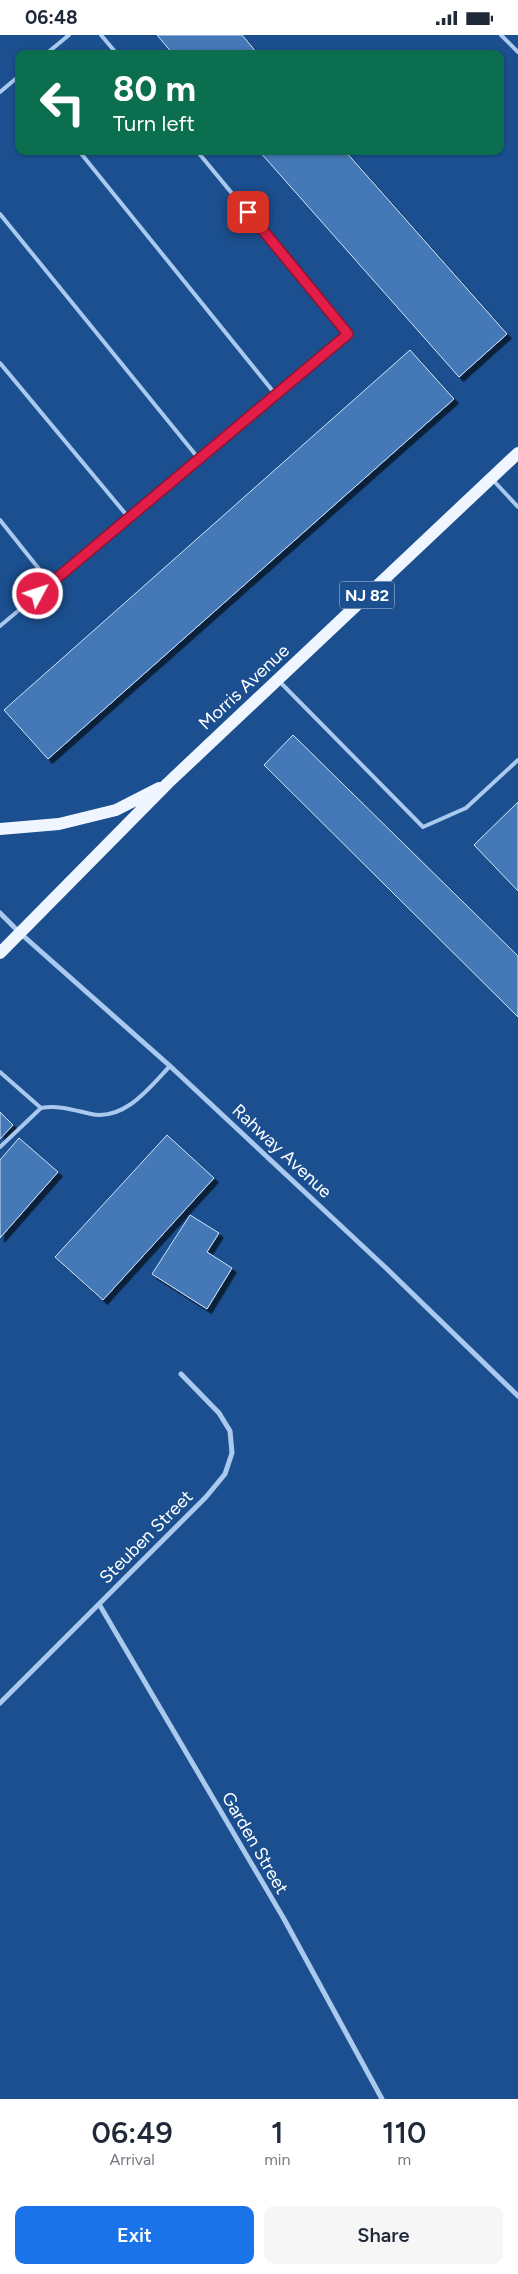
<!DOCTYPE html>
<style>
body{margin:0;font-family:Figtree,sans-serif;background:#f6f6f7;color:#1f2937;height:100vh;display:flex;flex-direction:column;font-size:19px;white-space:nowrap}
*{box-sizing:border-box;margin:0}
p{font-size:16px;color:#747a83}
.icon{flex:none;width:28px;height:28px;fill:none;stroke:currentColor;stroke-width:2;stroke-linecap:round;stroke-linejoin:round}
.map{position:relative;height:2064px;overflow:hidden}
.drawer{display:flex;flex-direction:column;background:#fff;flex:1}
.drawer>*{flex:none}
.hud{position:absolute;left:15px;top:15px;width:489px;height:105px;border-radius:10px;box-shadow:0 1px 4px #0004;background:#0b6e4f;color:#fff;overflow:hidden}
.pin{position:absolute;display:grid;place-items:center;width:42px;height:42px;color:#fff;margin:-21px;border-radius:10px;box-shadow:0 2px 8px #0006}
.me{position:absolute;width:55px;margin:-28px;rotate:50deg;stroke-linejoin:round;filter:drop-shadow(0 0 4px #0008)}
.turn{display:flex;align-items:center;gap:18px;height:105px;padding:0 15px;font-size:22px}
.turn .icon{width:65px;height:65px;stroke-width:2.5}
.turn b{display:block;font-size:35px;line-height:42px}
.eta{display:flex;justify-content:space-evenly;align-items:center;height:85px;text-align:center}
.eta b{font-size:30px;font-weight:600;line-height:35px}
.cta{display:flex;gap:10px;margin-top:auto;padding:10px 15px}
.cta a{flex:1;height:58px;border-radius:10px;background:#1a73e8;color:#fff;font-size:20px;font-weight:600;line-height:58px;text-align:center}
.cta a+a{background:#f6f6f7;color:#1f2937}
.status{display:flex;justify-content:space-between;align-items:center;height:35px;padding:0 25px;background:#fff;direction:ltr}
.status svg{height:14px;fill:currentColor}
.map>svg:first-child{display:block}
</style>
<div class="status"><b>06:48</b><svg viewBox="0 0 49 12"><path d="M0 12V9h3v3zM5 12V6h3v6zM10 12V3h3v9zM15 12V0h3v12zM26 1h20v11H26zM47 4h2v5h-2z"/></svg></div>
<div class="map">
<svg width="518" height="2064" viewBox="0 0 518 2064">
<defs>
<filter id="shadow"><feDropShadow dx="4.5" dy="4.5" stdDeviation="0" flood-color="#0009"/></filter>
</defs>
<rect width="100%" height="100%" fill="#1b4f8f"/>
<path fill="#4478b7" stroke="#cfe3fa" filter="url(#shadow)" d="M 157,0 L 242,0 L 258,19 L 173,19 Z
M 259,116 L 345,116 L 507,299 L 459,342 Z
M 410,315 L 454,364 L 48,724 L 4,675 Z
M 293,700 L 518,921 L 518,982 L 264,730 Z
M 518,767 L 518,856 L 474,810 Z
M 0,1077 L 13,1090 L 0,1104 Z
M 167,1100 L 214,1143 L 103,1265 L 55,1222 Z
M 19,1103 L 58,1137 L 0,1203 L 0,1125 Z
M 190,1180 L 219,1198 L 207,1217 L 232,1233 L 207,1274 L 152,1239 Z"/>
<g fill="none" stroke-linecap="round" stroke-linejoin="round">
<path stroke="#a9c9ee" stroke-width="4" d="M 101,0 L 117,19
M 501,0 L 518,17
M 46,19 L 69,0
M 0,57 L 19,41
M 79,116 L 276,360
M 0,179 L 199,424
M 0,328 L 129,483
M 492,444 L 518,472
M 0,485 L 51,549
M 0,591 L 348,299 L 197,116
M 279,646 L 423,792 L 466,773 L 518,725
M 0,1037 L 41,1073
M 0,1112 L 41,1073 C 59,1070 73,1075 91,1079 C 125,1086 150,1052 170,1031"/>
<path stroke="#a9c9ee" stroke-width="5" d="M 0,878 L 20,898 L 170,1031 L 386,1233 L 518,1361
M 99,1569 L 284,1884 L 382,2064
M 0,1668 L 206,1462 L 225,1439 L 232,1418 L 230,1396 L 219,1378 L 181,1339"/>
<path stroke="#f0f6ff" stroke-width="12" d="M 0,794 L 59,789 L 116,775 L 159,753
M 0,918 L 168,748 L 518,418"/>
</g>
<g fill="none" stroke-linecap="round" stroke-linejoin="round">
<g stroke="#92132f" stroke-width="12">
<path id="route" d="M 38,559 L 348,299 L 248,177"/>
</g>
<use href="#route" stroke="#e11d48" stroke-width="9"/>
</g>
<g text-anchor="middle" stroke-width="4" stroke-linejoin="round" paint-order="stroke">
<rect fill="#1b4f8f" stroke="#bbcadd" stroke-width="1" x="339.5" y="546.5" width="55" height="27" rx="4"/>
<g font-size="16" font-weight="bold" fill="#fff">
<text x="367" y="566">NJ 82</text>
</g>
<g font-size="18" fill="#fff" stroke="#1b4f8f">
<text transform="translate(244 652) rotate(-43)" y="6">Morris Avenue</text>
<text transform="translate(282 1116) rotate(43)" y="6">Rahway Avenue</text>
<text transform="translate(146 1502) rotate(-45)" y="6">Steuben Street</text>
<text transform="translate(255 1808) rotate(60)" y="6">Garden Street</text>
</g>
</g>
</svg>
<div class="pin" style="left:248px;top:177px;background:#d93025"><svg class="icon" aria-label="arrive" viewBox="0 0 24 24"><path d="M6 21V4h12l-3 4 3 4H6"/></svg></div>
<svg class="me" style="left:38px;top:559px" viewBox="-20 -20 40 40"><circle r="17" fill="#e11d48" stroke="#fff" stroke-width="3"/><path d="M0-11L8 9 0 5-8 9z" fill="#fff"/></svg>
<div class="hud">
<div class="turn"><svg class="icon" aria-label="left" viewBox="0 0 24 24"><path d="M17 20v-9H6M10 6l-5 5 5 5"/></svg><div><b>80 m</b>Turn left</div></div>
</div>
</div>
<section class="drawer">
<div class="eta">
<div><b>06:49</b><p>Arrival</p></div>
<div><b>1</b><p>min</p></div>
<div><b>110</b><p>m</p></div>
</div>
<div class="cta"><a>Exit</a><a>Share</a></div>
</section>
